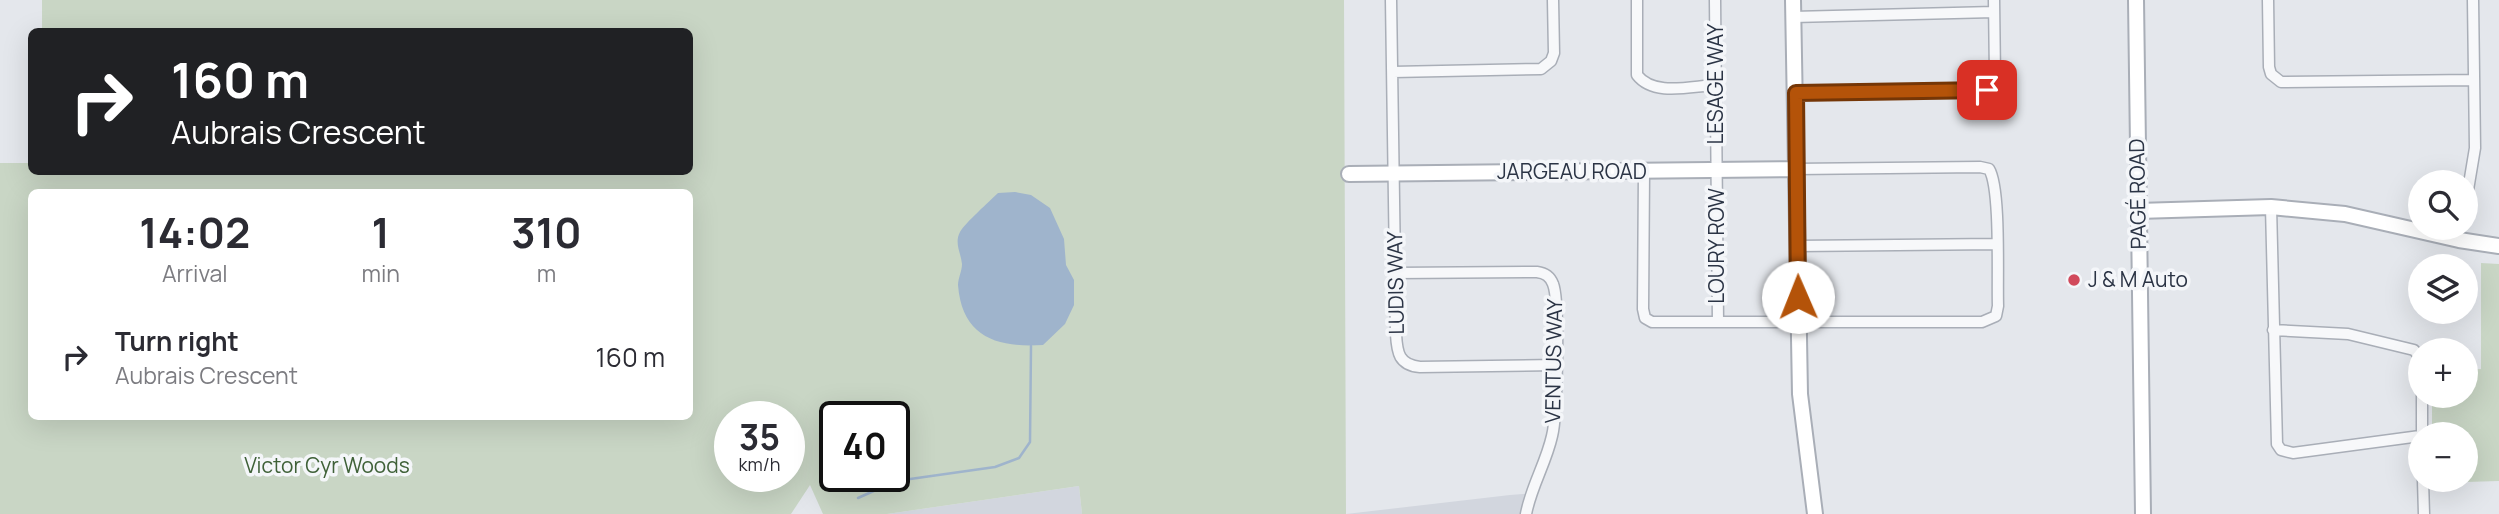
<!DOCTYPE html>
<meta charset="utf-8">
<style>
body{margin:0;font-family:Manrope,sans-serif;background:#f2f2f3;color:#2b2b33;height:100vh;display:flex;flex-direction:column;font-size:26px;white-space:nowrap}
*{box-sizing:border-box;margin:0}
p{font-size:23px;color:#7c7c81}
.icon{flex:none;width:38px;height:38px;fill:none;stroke:currentColor;stroke-width:2;stroke-linecap:round;stroke-linejoin:round}
.map{position:relative;flex:1;overflow:hidden}
.side{position:absolute;left:28px;top:189px;width:665px;height:231px;display:flex;flex-direction:column;background:#fff;border-radius:10px;box-shadow:0 7px 28px #0002}
.side>*{flex:none}
.hud{position:absolute;left:28px;top:28px;width:665px;height:147px;border-radius:10px;box-shadow:0 7px 28px #0002;background:#202124;color:#fff;overflow:hidden}
.controls{position:absolute;left:2408px;top:170px;display:grid;gap:14px}
.controls a{display:grid;place-items:center;width:70px;height:70px;border-radius:50%;background:#fff;box-shadow:0 7px 28px #0002;font-size:35px}
.speed{position:absolute;left:714px;top:401px;display:flex;gap:14px;font-size:35px;font-weight:700;text-align:center}
.speed>*{display:grid;place-content:center;width:91px;height:91px;border-radius:50%;background:#fff;box-shadow:0 7px 28px #0002;line-height:1}
.speed small{font-size:18px;font-weight:400}
.speed .limit{border:4px solid #111;border-radius:10px;background:#fff;color:#111}
.pin{position:absolute;display:grid;place-items:center;width:60px;height:60px;color:#fff;margin:-30px;border-radius:14px;box-shadow:0 4px 10px #0006}
.me{position:absolute;width:77px;margin:-38px;rotate:359deg;stroke-linejoin:round;filter:drop-shadow(0 0 5px #0008)}
.turn{display:flex;align-items:center;gap:24px;height:147px;padding:0 28px;font-size:32px}
.turn .icon{width:91px;height:91px;stroke-width:2.5}
.turn b{display:block;font-size:49px;line-height:60px}
.eta{display:flex;justify-content:space-evenly;align-items:center;height:119px;text-align:center}
.eta b{font-size:42px;font-weight:700;line-height:49px}
ul{padding:0;list-style:none}
li{display:flex;align-items:center;gap:21px;height:98px;padding:0 28px}
li div{flex:1}
li b{display:block;font-size:26px}
li em{font-style:normal}
.map>svg:first-child{display:block}
</style>
<div class="map">
<svg width="2499" height="514" viewBox="0 0 2499 514">
<rect width="100%" height="100%" fill="#e4e7ec"/>
<path fill="#d2d6de" d="M 1079,486 L 1082,514 L 887,514 Z
M 1537,493 L 1532,514 L 1346,514 L 1510,495 Z"/>
<path fill="#c9d6c5" fill-rule="evenodd" d="M 42,0 L 1344,0 L 1346,514 L 1082,514 L 1079,486 L 887,514 L 823,514 L 810,485 L 791,514 L 0,514 L 0,163 L 31,163 L 32,172 L 690,172 L 690,32 L 42,32 ZM 32,192 L 690,192 L 690,416 L 32,416 ZM 730,416 L 789,416 L 789,476 L 730,476 ZM 835,416 L 894,416 L 894,476 L 835,476 Z
M 2481,263 L 2499,264 L 2499,481 L 2432,483 L 2432,480 L 2466,480 L 2466,434 L 2432,434 L 2432,396 L 2466,396 L 2466,370 L 2481,369 Z"/>
<path fill="#9fb4cc" d="M 1015,192 L 1031,195 L 1050,208 L 1064,239 L 1066,265 L 1074,280 L 1074,305 L 1065,324 L 1043,345 C 997,348 962,337 958,285 C 958,278 962,271 962,264 C 961,253 954,243 960,232 C 966,222 989,202 998,193 Z"/>
<g fill="none" stroke-linecap="round" stroke-linejoin="round">
<path stroke="#9fb4cc" stroke-width="2.5" d="M 858,498 L 896,481 L 995,467 L 1019,458 L 1030,442 L 1031,346"/>
<g stroke="#a9aeb7" stroke-width="13">
<path id="street" d="M 1391,0 L 1396,334 C 1397,353 1399,365 1420,367 L 1556,365
M 1637,0 L 1637,75 C 1654,97 1691,86 1716,85
M 1715,0 L 1718,322
M 2268,0 L 2269,67 L 2271,74 L 2281,82 L 2474,80
M 1793,17 L 1994,12
M 1393,72 L 1541,69 L 1551,61 L 1554,53 L 1553,0
M 1796,93 L 1987,90 L 1993,85 L 1995,76 L 1994,0
M 1644,172 L 1643,309 L 1645,318 L 1652,322 L 1982,322 L 1996,316 L 1998,306 C 1997,279 2001,188 1989,169 L 1980,167 L 1795,169
M 2466,202 L 2475,148 L 2473,0
M 2271,207 L 2277,444 L 2281,450 L 2293,453 L 2420,436
M 1797,246 L 1997,244
M 1395,273 L 1537,272 C 1545,273 1550,276 1553,284 C 1560,301 1557,417 1552,436 C 1546,463 1531,487 1526,514
M 2273,330 L 2348,334 L 2414,350 L 2418,355 L 2420,363
M 2422,396 L 2422,434
M 2423,480 L 2424,514"/>
</g>
<g stroke="#a9aeb7" stroke-width="18">
<path id="secondary" d="M 1793,0 L 1800,394 L 1815,514
M 2136,0 L 2143,514
M 1349,174 L 1795,169
M 2138,211 L 2271,207 L 2345,214 L 2459,240 L 2499,246"/>
</g>
<use href="#street" stroke="#f7f8fa" stroke-width="10"/>
<use href="#secondary" stroke="#fff" stroke-width="14"/>
</g>
<g fill="none" stroke-linecap="round" stroke-linejoin="round">
<g stroke="#753606" stroke-width="18">
<path id="route" d="M 1798,297 L 1796,93 L 1987,90"/>
</g>
<use href="#route" stroke="#b45309" stroke-width="12"/>
</g>
<circle fill="#d1495b" stroke="#f4f6f9" stroke-width="2.5" cx="2074" cy="280" r="7"/>
<g text-anchor="middle" stroke-width="7" stroke-linejoin="round" paint-order="stroke">
<g font-size="21" fill="#2b3445" stroke="#f4f6f9">
<text transform="translate(1716 84) rotate(-90)" y="7">LESAGE WAY</text>
<text x="1572" y="179">JARGEAU ROAD</text>
<text transform="translate(2138 194) rotate(-91)" y="7">PAGÉ ROAD</text>
<text transform="translate(1717 246) rotate(-90)" y="7">LOURY ROW</text>
<text transform="translate(1396 283) rotate(-91)" y="7">LUDIS WAY</text>
<text transform="translate(1554 361) rotate(-89)" y="7">VENTUS WAY</text>
</g>
<g font-size="21" fill="#2b3445" stroke="#f4f6f9" text-anchor="start">
<text x="2088" y="287">J &amp; M Auto</text>
</g>
<g font-size="21" fill="#3f6138" stroke="#f4f6f9">
<text x="327" y="473">Victor Cyr Woods</text>
</g>
</g>
</svg>
<div class="controls">
<a><svg class="icon" aria-label="search" viewBox="0 0 24 24"><circle cx="10" cy="10" r="6"/><path d="M15 15l6 6"/></svg></a>
<a><svg class="icon" aria-label="layers" viewBox="0 0 24 24"><path d="M12 4l9 5-9 5-9-5zM3 14l9 5 9-5"/></svg></a>
<a>+</a>
<a>−</a>
</div>
<div class="speed"><div>35<small>km/h</small></div><div class="limit">40</div></div>
<div class="pin" style="left:1987px;top:90px;background:#d93025"><svg class="icon" aria-label="arrive" viewBox="0 0 24 24"><path d="M6 21V4h12l-3 4 3 4H6"/></svg></div>
<svg class="me" style="left:1798px;top:297px" viewBox="-20 -20 40 40"><circle r="19" fill="#fff"/><path d="M0-13L10 11 0 6-10 11z" fill="#b45309"/></svg>
<div class="hud">
<div class="turn"><svg class="icon" aria-label="right" viewBox="0 0 24 24"><path d="M7 20v-9h11M14 6l5 5-5 5"/></svg><div><b>160 m</b>Aubrais Crescent</div></div>
</div>
<section class="side">
<div class="eta">
<div><b>14:02</b><p>Arrival</p></div>
<div><b>1</b><p>min</p></div>
<div><b>310</b><p>m</p></div>
</div>
<ul>
<li><svg class="icon" aria-label="right" viewBox="0 0 24 24"><path d="M7 20v-9h11M14 6l5 5-5 5"/></svg><div><b>Turn right</b><p>Aubrais Crescent</p></div><em>160 m</em></li>
</ul>
</section>
</div>
